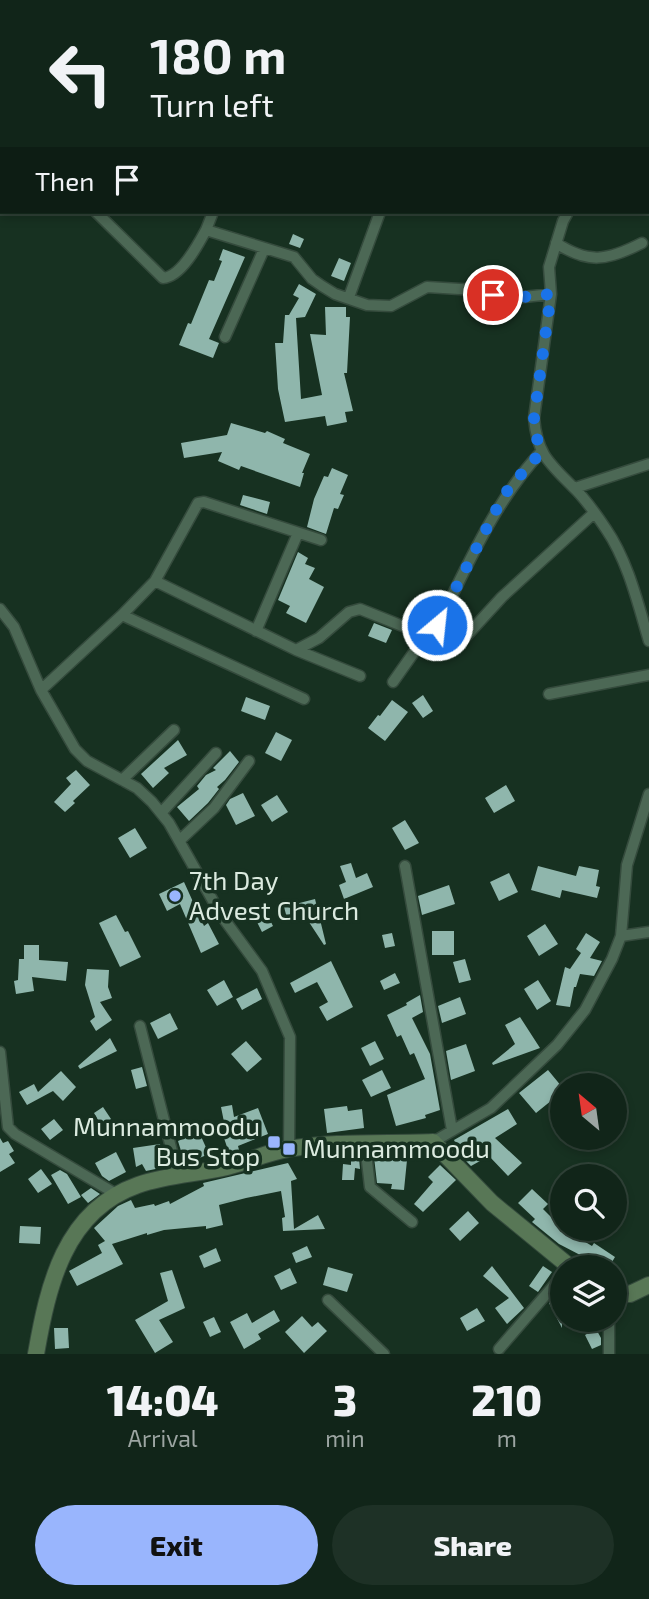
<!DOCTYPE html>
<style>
body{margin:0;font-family:"Exo 2",sans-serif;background:#1e3126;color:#f1f3f6;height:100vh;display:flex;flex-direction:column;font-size:26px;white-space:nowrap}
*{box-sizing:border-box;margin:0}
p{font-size:23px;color:#9ca5a2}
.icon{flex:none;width:38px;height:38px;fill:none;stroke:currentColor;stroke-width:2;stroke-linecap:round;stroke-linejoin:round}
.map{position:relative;height:1354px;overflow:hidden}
.sheet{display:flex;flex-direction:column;background:#112519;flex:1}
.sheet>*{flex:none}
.guide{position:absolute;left:0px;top:0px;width:649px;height:214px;box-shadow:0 4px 10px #0003,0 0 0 2px #304238;background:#112519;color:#f1f3f6;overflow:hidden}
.needle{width:46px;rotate:331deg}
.tools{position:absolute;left:550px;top:1073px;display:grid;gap:14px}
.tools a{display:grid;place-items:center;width:77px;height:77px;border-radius:50%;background:#112519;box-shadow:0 4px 10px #0003,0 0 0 2px #304238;font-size:35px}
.pin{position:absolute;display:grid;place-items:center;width:60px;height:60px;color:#fff;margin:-30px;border:4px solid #fff;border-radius:50%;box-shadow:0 2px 7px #0007}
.me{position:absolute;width:77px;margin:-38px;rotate:28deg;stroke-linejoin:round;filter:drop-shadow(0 0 5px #0008)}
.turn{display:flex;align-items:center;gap:24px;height:147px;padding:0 35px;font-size:32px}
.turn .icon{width:91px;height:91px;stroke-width:2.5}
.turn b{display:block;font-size:49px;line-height:60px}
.then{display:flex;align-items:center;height:66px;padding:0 35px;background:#0003;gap:14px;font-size:26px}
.eta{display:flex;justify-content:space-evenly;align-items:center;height:119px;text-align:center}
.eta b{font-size:42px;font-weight:800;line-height:49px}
.cta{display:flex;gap:14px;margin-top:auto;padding:14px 35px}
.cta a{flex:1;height:80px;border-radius:42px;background:#99b5fd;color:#111;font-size:28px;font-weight:800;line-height:80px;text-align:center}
.cta a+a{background:#1e3126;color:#f1f3f6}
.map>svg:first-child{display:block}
</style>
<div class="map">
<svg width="649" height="1354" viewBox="0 0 649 1354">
<rect width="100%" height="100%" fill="#173121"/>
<path fill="#8fb6ac" d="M 293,234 L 304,239 L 300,248 L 289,244 Z
M 223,249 L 245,257 L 209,339 L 219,343 L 213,358 L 179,345 L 188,323 L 191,324 L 209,280 L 214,281 L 222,261 L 219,260 Z
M 339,258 L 351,263 L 344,281 L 331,276 Z
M 299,284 L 316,294 L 305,317 L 296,318 L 301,399 L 322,395 L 310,334 L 326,335 L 325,307 L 346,307 L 346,317 L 350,317 L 347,373 L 344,373 L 353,411 L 345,412 L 347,422 L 327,426 L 325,416 L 285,422 L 278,389 L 275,343 L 283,343 L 285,315 L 289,315 L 299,298 L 293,295 Z
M 231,423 L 265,433 L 267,431 L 285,439 L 283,443 L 310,454 L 302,473 L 304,473 L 300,487 L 241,466 L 239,470 L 218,461 L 222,452 L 184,458 L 181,443 L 227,435 Z
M 332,468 L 348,475 L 340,494 L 344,495 L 338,509 L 334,508 L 326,534 L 307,527 L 314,499 L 324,476 L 328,477 Z
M 243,495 L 270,502 L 267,514 L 240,505 Z
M 298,552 L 308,558 L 305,564 L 315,568 L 309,579 L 324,587 L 306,623 L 286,613 L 290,606 L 278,600 Z
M 374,623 L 392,630 L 386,643 L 368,636 Z
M 423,695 L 433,711 L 423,718 L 412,703 Z
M 246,697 L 270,706 L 265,720 L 241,711 Z
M 392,700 L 408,712 L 385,741 L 368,728 L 378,715 L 380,716 Z
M 276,732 L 292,740 L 281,761 L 265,753 Z
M 178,740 L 187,755 L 164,768 L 169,773 L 153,788 L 141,774 Z
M 230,751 L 239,762 L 225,780 L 217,787 L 219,789 L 208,803 L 189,821 L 177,807 L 199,789 L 197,786 L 206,775 L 216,770 L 213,768 Z
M 76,770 L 90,785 L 73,801 L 75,803 L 65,812 L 54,802 L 71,784 L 66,778 Z
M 506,785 L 515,801 L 494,813 L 485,798 Z
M 243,793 L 255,816 L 236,825 L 226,805 L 230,799 Z
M 277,795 L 288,812 L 272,822 L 261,805 Z
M 405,820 L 419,843 L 405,850 L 392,828 Z
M 135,828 L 147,848 L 130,858 L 118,838 Z
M 351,863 L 356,878 L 367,873 L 373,887 L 344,899 L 339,885 L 346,882 L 340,866 Z
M 538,866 L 576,876 L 579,866 L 599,870 L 596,886 L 600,887 L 597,898 L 562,890 L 560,898 L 531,890 Z
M 509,873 L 518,892 L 499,901 L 490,882 Z
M 184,882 L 204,926 L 208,923 L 219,944 L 201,953 L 180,904 L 167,911 L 159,894 Z
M 449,885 L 455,904 L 422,915 L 418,896 Z
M 315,899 L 326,944 L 324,945 L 305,916 L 287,918 L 284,907 Z
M 266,912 L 273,926 L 262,932 L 255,918 Z
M 116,915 L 125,932 L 128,931 L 141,957 L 120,967 L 99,923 Z
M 545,924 L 558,944 L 539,956 L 527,936 Z
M 432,931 L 454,931 L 454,955 L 432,955 Z
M 392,933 L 395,946 L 385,948 L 382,935 Z
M 586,933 L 600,942 L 590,958 L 602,961 L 594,976 L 580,974 L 576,987 L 574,987 L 570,1007 L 556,1005 L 565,967 L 570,969 L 581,953 L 576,949 Z
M 24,945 L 39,945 L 39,960 L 68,962 L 66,981 L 32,977 L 34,991 L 16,994 L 14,981 L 18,980 L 19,959 L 24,959 Z
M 465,959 L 471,980 L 459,983 L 453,962 Z
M 331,961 L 353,1007 L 327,1021 L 319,1007 L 328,1002 L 317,982 L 295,993 L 290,983 Z
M 87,969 L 109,970 L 108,987 L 112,998 L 100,1002 L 112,1020 L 96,1031 L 90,1021 L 95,1017 L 85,985 Z
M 395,973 L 400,983 L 384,990 L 380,981 Z
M 224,980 L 233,997 L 217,1006 L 207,990 Z
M 538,980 L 551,1001 L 537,1010 L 524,989 Z
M 257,988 L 262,999 L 242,1010 L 236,999 Z
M 420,995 L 423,1012 L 412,1018 L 430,1054 L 440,1110 L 425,1115 L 426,1118 L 396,1126 L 387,1095 L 425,1079 L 414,1053 L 410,1055 L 401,1035 L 397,1037 L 387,1015 L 407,1005 L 406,1003 Z
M 460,997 L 466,1014 L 442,1023 L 438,1006 Z
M 170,1013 L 178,1029 L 158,1039 L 150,1023 Z
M 520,1017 L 540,1048 L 493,1065 L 492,1063 L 515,1044 L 505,1025 Z
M 110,1038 L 117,1051 L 80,1069 L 78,1066 Z
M 246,1041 L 262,1059 L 247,1072 L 231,1054 Z
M 375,1041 L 384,1059 L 370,1066 L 361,1048 Z
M 466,1044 L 475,1071 L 451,1080 L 446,1051 Z
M 142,1067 L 147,1086 L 136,1089 L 131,1070 Z
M 382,1070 L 391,1088 L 371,1097 L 362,1080 Z
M 548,1070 L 562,1087 L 562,1092 L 536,1113 L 519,1093 Z
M 61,1071 L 76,1087 L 63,1101 L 53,1091 L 27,1105 L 19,1092 L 34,1084 L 38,1092 Z
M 232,1105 L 234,1117 L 258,1108 L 268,1134 L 238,1146 L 239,1150 L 229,1153 L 224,1138 L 227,1137 L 221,1107 Z
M 347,1106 L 348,1111 L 362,1109 L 364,1128 L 327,1133 L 324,1109 Z
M 103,1107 L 111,1119 L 101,1125 L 94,1113 Z
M 508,1109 L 517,1124 L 495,1138 L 522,1163 L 508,1176 L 489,1156 L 471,1166 L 462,1157 L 454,1140 Z
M 54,1119 L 63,1130 L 50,1140 L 41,1129 Z
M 199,1132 L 209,1154 L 185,1164 L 178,1141 Z
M 0,1138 L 3,1143 L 8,1141 L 14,1151 L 9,1154 L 15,1163 L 0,1172 Z
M 160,1144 L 165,1167 L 146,1171 L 142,1164 L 136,1167 L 133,1148 Z
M 116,1152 L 126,1172 L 109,1181 L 102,1176 L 95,1163 Z
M 386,1156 L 386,1158 L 407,1160 L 404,1190 L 391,1189 L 392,1184 L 377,1183 L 374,1157 Z
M 351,1158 L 359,1158 L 360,1169 L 355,1168 L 354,1180 L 342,1180 L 343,1164 L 351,1165 Z
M 288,1163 L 297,1179 L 291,1181 L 294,1229 L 318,1215 L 325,1229 L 283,1231 L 282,1218 L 285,1217 L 281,1191 L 246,1198 L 219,1205 L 223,1225 L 206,1229 L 206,1226 L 164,1230 L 147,1235 L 147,1233 L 112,1244 L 123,1264 L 77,1286 L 69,1271 L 102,1253 L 98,1245 L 105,1241 L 94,1228 L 118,1206 L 131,1200 L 135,1208 L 154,1204 L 155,1206 L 169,1201 L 170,1204 L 204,1186 L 203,1183 Z
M 440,1165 L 456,1180 L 423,1212 L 414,1204 L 433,1182 L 428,1177 Z
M 41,1169 L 52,1184 L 38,1193 L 28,1179 Z
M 60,1170 L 67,1174 L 81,1197 L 68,1204 L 51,1175 Z
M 91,1188 L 100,1194 L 88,1203 L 81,1195 Z
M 532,1189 L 548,1204 L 543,1209 L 562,1228 L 592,1246 L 594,1243 L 615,1257 L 609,1267 L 591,1267 L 582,1261 L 584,1257 L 559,1244 L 532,1222 L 535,1219 L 518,1203 Z
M 468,1211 L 479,1223 L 460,1241 L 449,1229 Z
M 20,1226 L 41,1227 L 40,1244 L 19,1243 Z
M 307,1246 L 312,1257 L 296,1263 L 292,1253 Z
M 216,1248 L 221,1261 L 204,1268 L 199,1256 Z
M 492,1266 L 524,1308 L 507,1324 L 495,1308 L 509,1298 L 483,1276 Z
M 543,1266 L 552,1272 L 538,1292 L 529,1286 Z
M 328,1267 L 353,1274 L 347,1292 L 323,1285 Z
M 290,1268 L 297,1283 L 281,1290 L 274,1276 Z
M 172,1270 L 185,1308 L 159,1320 L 173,1342 L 155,1353 L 135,1320 L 168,1301 L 160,1273 Z
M 562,1291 L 562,1328 L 549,1303 Z
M 477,1308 L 485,1321 L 467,1331 L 460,1318 Z
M 274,1310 L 280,1321 L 258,1334 L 261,1339 L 244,1349 L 230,1322 L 247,1313 L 252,1323 Z
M 302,1316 L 312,1327 L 318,1322 L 327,1331 L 304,1353 L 285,1332 Z
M 214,1317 L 221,1332 L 210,1337 L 203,1322 Z
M 54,1328 L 68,1328 L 69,1348 L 55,1349 Z
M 596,1329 L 601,1338 L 601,1345 L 592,1349 L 585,1335 Z"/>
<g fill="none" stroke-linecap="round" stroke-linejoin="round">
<g stroke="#354b3d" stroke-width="13">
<path id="street" d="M 0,11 L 2,12
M 648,91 L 649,88
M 96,212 L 163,278 C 181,277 198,245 206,230
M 213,212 L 206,230 L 294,257 L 312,279 L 322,286 L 335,294 L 367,305 L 391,306 L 427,287 L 476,290 L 515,298 L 551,294
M 568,212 L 563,221 L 549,267 L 551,294 L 534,418 C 537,453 548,462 572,486 C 585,498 596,514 606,529 C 628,561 638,604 649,641
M 556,243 C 588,264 607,261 642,243
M 349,297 L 380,212
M 225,337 L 264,249
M 575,488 L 649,464
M 155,581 L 296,650 L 319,638 L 349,612 L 360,609 L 420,633 C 433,631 438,624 444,612 C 472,556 497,499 541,452
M 0,609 L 14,627 L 41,690 L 75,749 L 87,761 L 137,788 L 152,802 L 169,823 L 221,915 L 262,971 L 290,1037 L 289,1149
M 122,615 L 304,699
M 256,631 L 298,533
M 459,644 L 502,597 L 594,513
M 296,650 L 360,676
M 393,682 L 429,631
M 41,690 L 122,615 L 155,581 L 198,503 L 204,502 L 321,540
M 549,694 L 649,675
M 122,780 L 174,730
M 161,813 L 216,753
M 179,841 L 214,808 L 249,761
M 405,866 L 452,1130
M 621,936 L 649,932
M 140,1026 L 178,1175
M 0,1052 L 8,1127 L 15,1134 L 116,1194
M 433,1142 L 491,1108 L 557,1045 L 585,1010 L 612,959 L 621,936 L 627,865 L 649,794
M 365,1144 L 370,1187 L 412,1222
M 328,1300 L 384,1354
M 499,1349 L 562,1276
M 609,1354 L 609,1320"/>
</g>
<g stroke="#354b3d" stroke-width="18">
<path id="secondary" d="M 614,1293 L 630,1294 L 649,1285
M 36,1354 C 48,1286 64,1211 138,1185 C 167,1175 197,1174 227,1167 C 248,1162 267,1152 288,1149 C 334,1141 387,1144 433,1142 L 492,1203 L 570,1267"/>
</g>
<use href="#street" stroke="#4c6855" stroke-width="10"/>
<use href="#secondary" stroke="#587756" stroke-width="16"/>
</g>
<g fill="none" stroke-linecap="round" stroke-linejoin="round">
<path stroke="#1a73e8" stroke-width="12" stroke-dasharray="0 21.6" d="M 437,625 L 496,510 L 509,488 L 541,452 L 536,435 L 534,418 L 551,294 L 515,298 L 493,295"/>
</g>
<g fill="#99b5fd" stroke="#173121" stroke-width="2.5">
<circle cx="175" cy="896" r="7"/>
<rect x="267" y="1135" width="14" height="14" rx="3.5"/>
<rect x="282" y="1142" width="14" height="14" rx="3.5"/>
</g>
<g text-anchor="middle" stroke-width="7" stroke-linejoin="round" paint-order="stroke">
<g font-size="26" fill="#dbeadf" stroke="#173121" text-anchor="start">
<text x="189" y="890">7th Day<tspan x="189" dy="30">Advest Church</tspan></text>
<text x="260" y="1136" text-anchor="end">Munnammoodu<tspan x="260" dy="30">Bus Stop</tspan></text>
<text x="303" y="1158">Munnammoodu</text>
</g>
</g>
</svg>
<div class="tools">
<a><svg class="needle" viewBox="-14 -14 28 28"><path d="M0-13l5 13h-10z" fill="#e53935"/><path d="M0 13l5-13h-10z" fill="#9ca5a2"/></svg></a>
<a><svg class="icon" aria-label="search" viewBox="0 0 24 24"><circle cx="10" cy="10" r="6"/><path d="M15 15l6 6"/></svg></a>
<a><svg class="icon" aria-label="layers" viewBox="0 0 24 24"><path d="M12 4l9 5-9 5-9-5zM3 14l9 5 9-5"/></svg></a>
</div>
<div class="pin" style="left:493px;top:295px;background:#d93025"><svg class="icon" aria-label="arrive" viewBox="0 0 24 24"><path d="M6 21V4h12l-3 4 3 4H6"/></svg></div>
<svg class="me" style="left:437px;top:625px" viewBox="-20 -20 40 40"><circle r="17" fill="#1a73e8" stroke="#fff" stroke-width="3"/><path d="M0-11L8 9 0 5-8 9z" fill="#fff"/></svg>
<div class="guide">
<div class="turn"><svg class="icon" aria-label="left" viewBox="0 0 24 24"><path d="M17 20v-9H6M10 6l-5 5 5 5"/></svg><div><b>180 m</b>Turn left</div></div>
<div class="then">Then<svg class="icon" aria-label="arrive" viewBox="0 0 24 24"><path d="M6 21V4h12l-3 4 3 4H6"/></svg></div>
</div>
</div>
<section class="sheet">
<div class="eta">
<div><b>14:04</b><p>Arrival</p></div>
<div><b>3</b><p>min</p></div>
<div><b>210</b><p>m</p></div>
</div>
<div class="cta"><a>Exit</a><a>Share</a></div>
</section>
